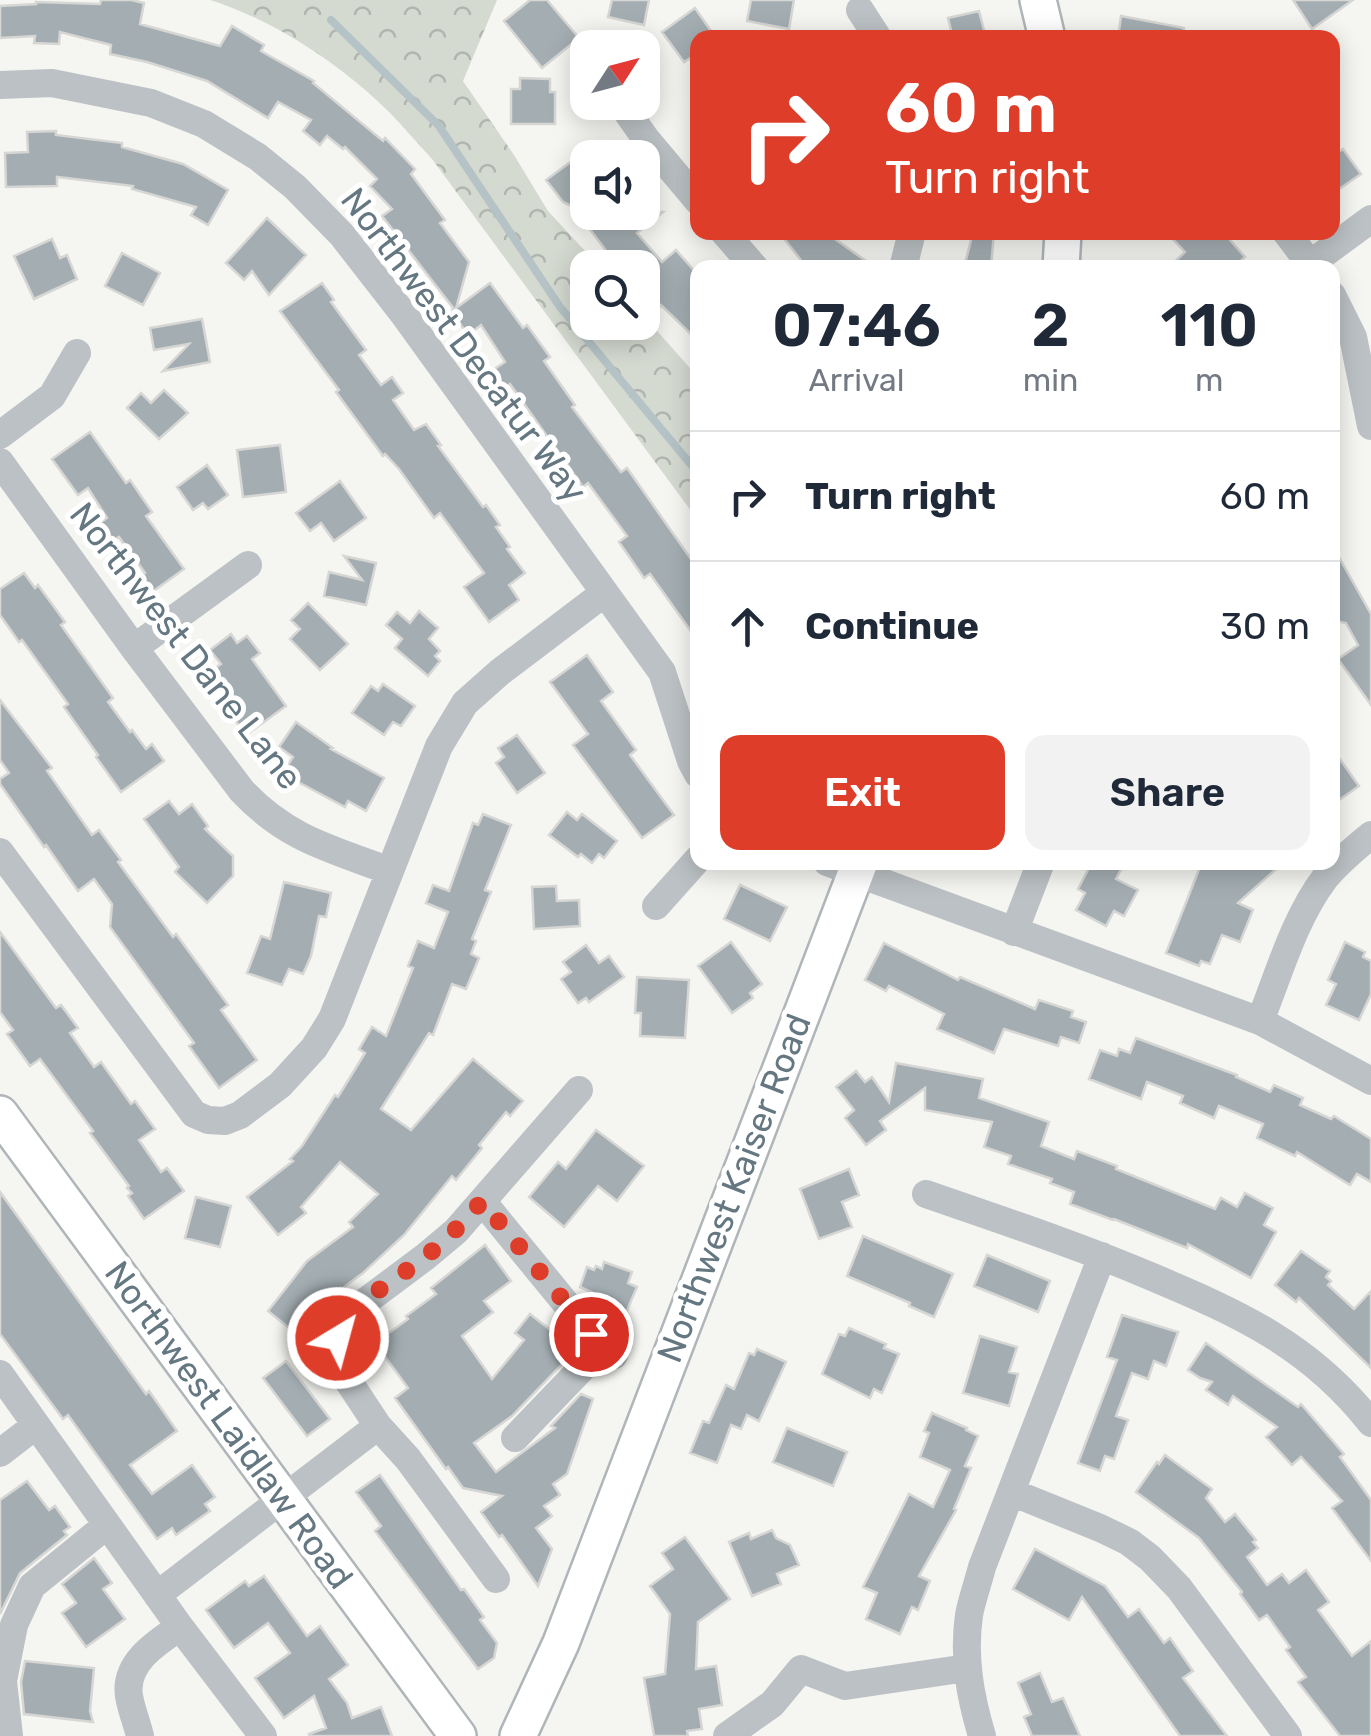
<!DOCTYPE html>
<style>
body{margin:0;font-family:Rubik,sans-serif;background:#f2f2f3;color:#1f2937;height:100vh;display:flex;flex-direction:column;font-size:38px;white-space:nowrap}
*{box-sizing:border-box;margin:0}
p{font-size:32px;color:#747a83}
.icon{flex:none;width:55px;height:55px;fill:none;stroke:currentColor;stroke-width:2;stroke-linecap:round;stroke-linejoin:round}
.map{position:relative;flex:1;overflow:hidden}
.details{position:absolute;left:690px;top:260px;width:650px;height:610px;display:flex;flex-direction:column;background:#fff;border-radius:20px;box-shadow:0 5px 25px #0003}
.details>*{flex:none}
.guide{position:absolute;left:690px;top:30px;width:650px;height:210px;border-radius:20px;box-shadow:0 5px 25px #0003;background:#de3e29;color:#fff;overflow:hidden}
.needle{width:65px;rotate:54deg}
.controls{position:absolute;left:570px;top:30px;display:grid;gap:20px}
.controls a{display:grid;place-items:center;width:90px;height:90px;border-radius:20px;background:#fff;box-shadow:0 5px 25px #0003;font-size:50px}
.pin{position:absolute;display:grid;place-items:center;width:85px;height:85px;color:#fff;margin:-42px;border:5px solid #fff;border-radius:50%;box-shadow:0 2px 10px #0007}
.me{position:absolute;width:110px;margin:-55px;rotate:37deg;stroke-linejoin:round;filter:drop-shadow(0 0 8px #0008)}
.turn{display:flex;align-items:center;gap:35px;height:210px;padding:0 30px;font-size:45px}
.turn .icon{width:130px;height:130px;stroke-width:2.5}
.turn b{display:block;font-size:70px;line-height:85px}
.eta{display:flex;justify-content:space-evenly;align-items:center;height:170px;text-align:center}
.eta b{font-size:60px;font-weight:600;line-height:70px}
.primary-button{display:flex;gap:20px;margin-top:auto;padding:20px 30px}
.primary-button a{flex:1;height:115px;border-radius:20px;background:#de3e29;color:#fff;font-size:40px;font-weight:600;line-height:115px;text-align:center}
.primary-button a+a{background:#f2f2f3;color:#1f2937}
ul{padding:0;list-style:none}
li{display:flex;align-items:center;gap:30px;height:130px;padding:0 30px;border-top:2px solid #e0e1e3}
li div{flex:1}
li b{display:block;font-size:38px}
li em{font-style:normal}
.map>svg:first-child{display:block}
</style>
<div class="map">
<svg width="1371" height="1736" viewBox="0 0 1371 1736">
<defs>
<pattern id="forest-crowns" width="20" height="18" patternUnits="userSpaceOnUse" patternTransform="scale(2.5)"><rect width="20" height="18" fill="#d5dad1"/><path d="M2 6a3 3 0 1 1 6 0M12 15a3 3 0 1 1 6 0" fill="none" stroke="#b0b6af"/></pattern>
</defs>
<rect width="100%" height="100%" fill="#f5f5f1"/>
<path fill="url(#forest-crowns)" d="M 210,0 L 497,0 L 463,81 L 514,155 L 548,211 L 600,267 L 588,268 L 588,322 L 642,322 L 643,315 L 697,376 L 697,519 L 432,159 C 417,143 404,127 389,112 C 342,65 274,20 210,0 Z"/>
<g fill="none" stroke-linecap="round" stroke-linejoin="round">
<path stroke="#b5c3c6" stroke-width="8" d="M 331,20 L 439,126 L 560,307 L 698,473"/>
</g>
<path fill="#a4aeb2" stroke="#d6d6d4" stroke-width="2.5" d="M 101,0 L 131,0 L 144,3 L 140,24 L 220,46 L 232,26 L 264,45 L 261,51 L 314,81 L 313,83 L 383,141 L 385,138 L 415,169 L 411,174 L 445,220 L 440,223 L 469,262 L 456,308 L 490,283 L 523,328 L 527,325 L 550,357 L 544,361 L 575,405 L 572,407 L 621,472 L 627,468 L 698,569 L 698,641 L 650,574 L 644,578 L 619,542 L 627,536 L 588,483 L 583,487 L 510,384 L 505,388 L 493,370 L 505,362 L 481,325 L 468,335 L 451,311 L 454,309 L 382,216 L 392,209 L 370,186 L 377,179 L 345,147 L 343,149 L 327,136 L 320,145 L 303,131 L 311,120 L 278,102 L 268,118 L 207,81 L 147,62 L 110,54 L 111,45 L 60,32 L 59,44 L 34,43 L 35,36 L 0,38 L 0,6 L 36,4 L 36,2 L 100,4 Z
M 530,0 L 547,0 L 579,38 L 542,68 L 504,21 Z
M 612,0 L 649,0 L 644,25 L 608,17 Z
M 751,0 L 794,0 L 789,29 L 747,21 Z
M 1293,0 L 1353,0 L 1312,29 Z
M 695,8 L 716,38 L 698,38 L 698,53 L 684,62 L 662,32 Z
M 979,11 L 986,38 L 953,38 L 948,18 Z
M 1121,16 L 1184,28 L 1183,38 L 1118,38 Z
M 520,78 L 550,79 L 550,92 L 555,92 L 555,124 L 511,124 L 511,89 L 520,89 Z
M 56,131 L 56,135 L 122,143 L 122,147 L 183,164 L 228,190 L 208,225 L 191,215 L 196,207 L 132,189 L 133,186 L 57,177 L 57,186 L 6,187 L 5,153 L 28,152 L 27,132 Z
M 1343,149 L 1361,174 L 1332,194 L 1332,156 Z
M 576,158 L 588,174 L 588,214 L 563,202 L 546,180 Z
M 601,212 L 663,212 L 637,233 L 662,262 L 676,250 L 698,275 L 698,341 L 661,305 L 659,308 L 642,289 L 642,268 L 619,268 L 586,224 Z
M 267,218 L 306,255 L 269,295 L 252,271 L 244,280 L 226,263 Z
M 779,232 L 825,232 L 876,268 L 807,268 Z
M 973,232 L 994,232 L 991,268 L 964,268 Z
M 1166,232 L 1223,232 L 1245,257 L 1233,268 L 1168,268 L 1185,252 Z
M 52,239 L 60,258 L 67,255 L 77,279 L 34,299 L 14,256 Z
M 122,253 L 160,273 L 143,305 L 105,286 Z
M 322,283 L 334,300 L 331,302 L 366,350 L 359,355 L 381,385 L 392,377 L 403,393 L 393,400 L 414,430 L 426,424 L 441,445 L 438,446 L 483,507 L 486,505 L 500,525 L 496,527 L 510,547 L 507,549 L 525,573 L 509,585 L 519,600 L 489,622 L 464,587 L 484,573 L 440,513 L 434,518 L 399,469 L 385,454 L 383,456 L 336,392 L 339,390 L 280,311 Z
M 202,319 L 210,362 L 163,371 L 189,344 L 154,350 L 150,328 Z
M 164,390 L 188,413 L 159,439 L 127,408 L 141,393 L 151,403 Z
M 90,432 L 126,483 L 130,480 L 152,512 L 146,516 L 184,569 L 148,595 L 136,579 L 145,573 L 119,537 L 109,543 L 97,525 L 107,518 L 88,488 L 78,495 L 52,459 Z
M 280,445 L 286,492 L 243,497 L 237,450 Z
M 207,465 L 228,495 L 208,509 L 203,503 L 193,510 L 177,487 Z
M 340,481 L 366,518 L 334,541 L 321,523 L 310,531 L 296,513 Z
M 1332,545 L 1371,614 L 1371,705 L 1338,659 L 1358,645 L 1346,623 L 1332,620 Z
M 344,556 L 376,563 L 366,605 L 324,596 L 329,572 L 362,580 Z
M 24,573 L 35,588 L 38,585 L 65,622 L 61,625 L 113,698 L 108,702 L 130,732 L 132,730 L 146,749 L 152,744 L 164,761 L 121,792 L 96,757 L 98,755 L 64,707 L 68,704 L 22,640 L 19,642 L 0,615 L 0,589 Z
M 308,603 L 348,644 L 320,670 L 290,639 L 300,629 L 291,620 Z
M 419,611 L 438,628 L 429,639 L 440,651 L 435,656 L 440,661 L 428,676 L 395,648 L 402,639 L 386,625 L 397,612 L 410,623 Z
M 231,634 L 237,643 L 247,636 L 260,653 L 252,659 L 286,706 L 246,735 L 224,705 L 227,702 L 207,674 L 221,664 L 210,650 Z
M 587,655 L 613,692 L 601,701 L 636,750 L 630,755 L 674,815 L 642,838 L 573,745 L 588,734 L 550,682 Z
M 383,684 L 415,706 L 401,726 L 393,722 L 384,735 L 352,713 L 371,686 L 378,691 Z
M 0,700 L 52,768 L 47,771 L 92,835 L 99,830 L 121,860 L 118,862 L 173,937 L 176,934 L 228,1005 L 221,1010 L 257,1060 L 219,1088 L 189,1046 L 194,1043 L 110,927 L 112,904 L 94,879 L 78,891 L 46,845 L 44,847 L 0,784 L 0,779 L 9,773 L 0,760 Z
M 296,722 L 333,748 L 331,749 L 384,778 L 366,811 L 348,801 L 345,807 L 298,782 L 284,771 L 293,757 L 279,747 Z
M 517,735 L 545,773 L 517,793 L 496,763 L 504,757 L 498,748 Z
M 1332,748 L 1359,786 L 1332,805 Z
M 169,801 L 179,814 L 192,804 L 208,826 L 205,829 L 233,856 L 233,876 L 207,903 L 175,872 L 179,867 L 144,819 Z
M 567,812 L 577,820 L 582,814 L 617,841 L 604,858 L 599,854 L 592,863 L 581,854 L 578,857 L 549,835 Z
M 483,814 L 511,825 L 485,890 L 491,892 L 472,939 L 476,941 L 471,954 L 479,958 L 466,989 L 452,984 L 433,1035 L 429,1033 L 381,1109 L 411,1130 L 473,1059 L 523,1101 L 510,1116 L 506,1112 L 479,1145 L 482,1148 L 456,1180 L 452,1176 L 404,1235 L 363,1273 L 324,1302 L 298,1335 L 268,1311 L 307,1261 L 353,1227 L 349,1222 L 378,1194 L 340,1162 L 301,1207 L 306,1213 L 278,1235 L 247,1197 L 293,1161 L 290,1159 L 302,1146 L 335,1095 L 338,1097 L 365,1053 L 359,1049 L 372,1027 L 386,1036 L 413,968 L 408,966 L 418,941 L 434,948 L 448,912 L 426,903 L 433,885 L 449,891 L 473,823 L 478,825 Z
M 1092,862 L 1125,862 L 1116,879 L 1138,890 L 1124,916 L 1114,911 L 1106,926 L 1076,910 L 1085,893 L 1078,889 Z
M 1202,862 L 1284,862 L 1238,903 L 1253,910 L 1240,942 L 1222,935 L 1210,964 L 1201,961 L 1199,966 L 1166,953 Z
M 284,882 L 331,893 L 326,917 L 319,916 L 311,956 L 303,974 L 289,969 L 282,985 L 247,973 L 261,936 L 270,939 Z
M 740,885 L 787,907 L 770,941 L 724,919 Z
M 556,886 L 557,901 L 579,900 L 580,926 L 534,929 L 532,887 Z
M 0,932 L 56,1008 L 61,1005 L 78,1028 L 70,1033 L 94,1067 L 101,1062 L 131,1104 L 135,1101 L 155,1129 L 139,1140 L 161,1172 L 167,1168 L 184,1191 L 144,1219 L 128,1196 L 132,1193 L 127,1188 L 129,1186 L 90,1133 L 93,1131 L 40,1059 L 30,1066 L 7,1034 L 13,1030 L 0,1012 Z
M 731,942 L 762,984 L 750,993 L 753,998 L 732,1013 L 698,966 Z
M 1345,942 L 1365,952 L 1363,957 L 1371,961 L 1371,994 L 1359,1020 L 1326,1005 L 1336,984 L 1328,980 Z
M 884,943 L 958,980 L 960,977 L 1035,1009 L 1039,1000 L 1073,1011 L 1071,1017 L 1086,1022 L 1079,1043 L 1061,1037 L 1058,1046 L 1004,1029 L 994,1053 L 937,1029 L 944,1014 L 889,986 L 886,991 L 865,980 Z
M 586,945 L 599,963 L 609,956 L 624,977 L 589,1002 L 586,998 L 578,1003 L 561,979 L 571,972 L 563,962 Z
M 637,977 L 689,980 L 685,1038 L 640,1036 L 641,1013 L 635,1013 Z
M 1136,1038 L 1237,1075 L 1236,1077 L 1270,1092 L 1274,1085 L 1303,1098 L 1300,1105 L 1331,1119 L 1334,1116 L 1371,1139 L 1371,1182 L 1357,1174 L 1350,1185 L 1297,1152 L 1295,1156 L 1257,1138 L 1263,1124 L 1219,1106 L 1214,1118 L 1180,1103 L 1183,1096 L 1147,1082 L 1141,1099 L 1089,1079 L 1100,1050 L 1117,1056 L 1119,1049 L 1130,1053 Z
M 896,1063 L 983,1079 L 979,1098 L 1049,1122 L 1041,1146 L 1074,1159 L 1077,1151 L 1117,1166 L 1116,1169 L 1215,1209 L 1221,1198 L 1237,1207 L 1245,1193 L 1273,1208 L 1264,1225 L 1276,1232 L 1251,1278 L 1188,1244 L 1187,1248 L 1114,1219 L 1113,1220 L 1070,1204 L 1074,1192 L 1050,1183 L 1052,1179 L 1008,1164 L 1011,1156 L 984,1147 L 992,1122 L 925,1110 L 925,1088 L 880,1121 L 886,1130 L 866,1145 L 845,1118 L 854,1110 L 836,1087 L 856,1071 L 865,1082 L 872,1077 L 889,1102 Z
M 596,1130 L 644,1166 L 617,1201 L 598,1186 L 564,1227 L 529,1197 L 558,1162 L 566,1169 Z
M 849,1169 L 859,1195 L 842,1202 L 852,1227 L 819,1239 L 800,1189 Z
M 0,1192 L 146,1394 L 149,1391 L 177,1431 L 130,1465 L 152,1494 L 192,1465 L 215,1497 L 205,1504 L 210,1511 L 176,1535 L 172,1528 L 157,1539 L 68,1415 L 63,1419 L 0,1334 Z
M 196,1197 L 231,1206 L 220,1247 L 185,1238 Z
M 863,1236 L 953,1274 L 934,1317 L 909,1306 L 910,1303 L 847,1276 Z
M 485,1245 L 511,1281 L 484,1301 L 493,1312 L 462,1336 L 492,1379 L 524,1340 L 515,1333 L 530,1314 L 566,1342 L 556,1354 L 565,1361 L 512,1416 L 474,1443 L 496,1472 L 555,1428 L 551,1426 L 581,1394 L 593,1399 L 567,1474 L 553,1484 L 560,1495 L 544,1506 L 552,1516 L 536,1528 L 552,1549 L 538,1586 L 502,1535 L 499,1537 L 481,1512 L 502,1496 L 463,1488 L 448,1467 L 446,1469 L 395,1398 L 408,1388 L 375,1343 L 408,1319 L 406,1316 L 436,1294 L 431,1288 Z
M 1301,1251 L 1330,1271 L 1326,1277 L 1331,1281 L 1328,1285 L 1354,1309 L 1371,1291 L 1371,1368 L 1299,1298 L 1296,1302 L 1275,1285 Z
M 987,1255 L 1050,1281 L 1038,1312 L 974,1286 Z
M 604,1262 L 632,1272 L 628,1283 L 637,1287 L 625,1315 L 590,1300 L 593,1293 L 580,1287 L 587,1267 L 594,1270 L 596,1266 L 602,1269 Z
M 1122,1315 L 1178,1332 L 1166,1366 L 1154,1361 L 1148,1379 L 1132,1373 L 1116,1416 L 1128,1420 L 1114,1459 L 1105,1456 L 1100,1471 L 1078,1463 L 1117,1360 L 1107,1357 Z
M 849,1328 L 886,1344 L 884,1348 L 899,1354 L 882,1393 L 874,1389 L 870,1398 L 822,1374 L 839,1334 L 845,1336 Z
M 980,1336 L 1017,1347 L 1009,1372 L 1018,1374 L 1009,1406 L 963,1393 Z
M 1206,1343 L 1298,1407 L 1301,1404 L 1344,1454 L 1340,1457 L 1371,1500 L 1371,1561 L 1332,1508 L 1342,1501 L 1301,1457 L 1292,1465 L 1266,1437 L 1277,1427 L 1233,1396 L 1228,1405 L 1206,1390 L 1212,1382 L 1200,1378 L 1188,1370 Z
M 757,1349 L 786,1362 L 759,1421 L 747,1415 L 741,1429 L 731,1425 L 717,1463 L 690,1453 L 703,1421 L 709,1423 L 726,1385 L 734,1389 L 749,1353 L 754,1355 Z
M 286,1361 L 330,1419 L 307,1436 L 263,1378 Z
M 932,1413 L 967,1428 L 966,1430 L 978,1436 L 965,1466 L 971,1468 L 954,1509 L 956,1510 L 919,1576 L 930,1581 L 918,1610 L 912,1607 L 900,1634 L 866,1619 L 877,1593 L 863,1587 L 909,1494 L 933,1507 L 950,1470 L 920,1457 L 929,1433 L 924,1431 Z
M 787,1428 L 847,1452 L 833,1486 L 773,1462 Z
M 1165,1455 L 1212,1489 L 1206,1498 L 1225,1522 L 1235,1514 L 1256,1540 L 1253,1542 L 1258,1548 L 1247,1557 L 1267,1585 L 1282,1574 L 1289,1583 L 1306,1570 L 1329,1602 L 1318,1610 L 1352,1656 L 1371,1641 L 1371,1736 L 1340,1736 L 1298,1682 L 1306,1677 L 1286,1650 L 1290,1647 L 1267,1615 L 1259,1620 L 1240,1594 L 1242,1592 L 1199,1538 L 1136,1492 L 1157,1462 L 1159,1464 Z
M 380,1475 L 461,1590 L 464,1589 L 484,1617 L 480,1620 L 497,1643 L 494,1658 L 478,1669 L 375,1531 L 381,1526 L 356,1492 Z
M 27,1481 L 49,1510 L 55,1506 L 70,1527 L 64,1531 L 67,1535 L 20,1573 L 0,1614 L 0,1500 Z
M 772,1530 L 776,1538 L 790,1545 L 799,1565 L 777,1574 L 781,1584 L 752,1596 L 729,1542 L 749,1533 L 751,1539 Z
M 685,1537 L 730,1599 L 698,1622 L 696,1669 L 716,1666 L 722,1705 L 699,1709 L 702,1729 L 687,1731 L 688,1736 L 654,1736 L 644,1678 L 665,1674 L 670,1614 L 650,1586 L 673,1569 L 662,1553 Z
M 1035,1549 L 1105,1586 L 1128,1617 L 1139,1609 L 1164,1643 L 1170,1638 L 1193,1671 L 1183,1678 L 1227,1736 L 1180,1736 L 1082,1597 L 1069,1620 L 1013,1589 Z
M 94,1558 L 112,1583 L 103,1589 L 125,1619 L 86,1647 L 62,1613 L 76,1603 L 62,1584 Z
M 264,1576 L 307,1636 L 320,1626 L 348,1665 L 329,1679 L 347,1703 L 352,1718 L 381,1707 L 392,1736 L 309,1736 L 309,1734 L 326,1728 L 314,1696 L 284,1718 L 255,1678 L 290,1653 L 268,1623 L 234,1648 L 206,1610 L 245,1581 L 249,1586 Z
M 25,1661 L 94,1668 L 90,1711 L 93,1722 L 24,1714 L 21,1682 Z
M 1040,1673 L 1052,1702 L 1063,1698 L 1080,1736 L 1032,1736 L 1024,1717 L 1031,1714 L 1018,1683 Z"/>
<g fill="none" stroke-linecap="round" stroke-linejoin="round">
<g stroke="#afb5b8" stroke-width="40">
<path id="major" d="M 1038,0 L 1047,38
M 1061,268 L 1063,232
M 0,1114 L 458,1736
M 518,1736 L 561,1643 L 860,862"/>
</g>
<path stroke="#bbc1c4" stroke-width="28" d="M 860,10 L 878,38
M 0,85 L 52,83 L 151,103 L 204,124 L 258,157 L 295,187 L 342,235 L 405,316 L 662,672 L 691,761 L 698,774
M 620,102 L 646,139 L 698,201
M 724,232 L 755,268
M 1286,232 L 1313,268
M 1310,264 L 1371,219
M 903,268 L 912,232
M 1332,295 L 1353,337 L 1371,426
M 0,435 L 52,396 L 77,353
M 0,462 L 134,648 L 242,791 C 287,839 331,849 390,871
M 134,648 L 248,565
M 0,852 L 194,1114 L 208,1120 L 225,1121 L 240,1115 L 280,1085 L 314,1048 L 332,1019 L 439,746 L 465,703 L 500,672 L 603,594
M 827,862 L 1260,1021 L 1371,1081
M 656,906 L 698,859
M 1014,932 L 1041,862
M 1260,1021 C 1279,974 1294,919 1325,878 C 1338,862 1355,848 1371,835
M 926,1194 C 1001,1220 1077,1245 1150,1276 C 1238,1313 1310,1345 1371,1423
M 482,1201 L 591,1334 L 614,1355
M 0,1374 L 180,1627 L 263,1736
M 378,1426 L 408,1459 L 496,1579
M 515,1438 L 586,1364 L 600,1343
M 0,1453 L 35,1426
M 1011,1492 L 1100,1528 L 1129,1542 L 1150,1558 L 1179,1588 L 1288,1736
M 157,1595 L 378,1426 L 339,1367 L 336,1357 L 338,1338 L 344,1322 L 354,1310 L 425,1257 L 456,1231 L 579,1090
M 9,1736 L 3,1681 L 14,1625 L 32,1586 L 107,1525
M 140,1736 C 137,1723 131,1709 129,1696 C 124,1663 156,1643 180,1627
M 727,1736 L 772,1704 L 801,1669 L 845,1686 L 967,1668
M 982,1736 C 970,1696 963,1657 969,1615 C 972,1599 978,1583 982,1567 L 1102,1256"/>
<use href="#major" stroke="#fff" stroke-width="35"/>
</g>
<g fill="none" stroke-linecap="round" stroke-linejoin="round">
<path stroke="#de3e29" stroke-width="18" stroke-dasharray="0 32.4" d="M 338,1338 C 353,1300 394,1282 425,1257 C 446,1240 464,1222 482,1201 L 591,1334"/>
</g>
<g text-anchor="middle" stroke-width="10" stroke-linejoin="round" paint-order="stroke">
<g font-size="35" fill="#657882" stroke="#fff">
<text transform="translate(464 345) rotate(53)" y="12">Northwest Decatur Way</text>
<text transform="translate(186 646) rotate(52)" y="12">Northwest Dane Lane</text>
<text transform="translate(734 1188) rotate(-69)" y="12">Northwest Kaiser Road</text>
<text transform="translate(229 1425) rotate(54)" y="12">Northwest Laidlaw Road</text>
</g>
</g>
</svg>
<div class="controls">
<a><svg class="needle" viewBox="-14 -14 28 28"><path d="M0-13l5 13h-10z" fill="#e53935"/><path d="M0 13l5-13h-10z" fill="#747a83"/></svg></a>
<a><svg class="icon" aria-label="sound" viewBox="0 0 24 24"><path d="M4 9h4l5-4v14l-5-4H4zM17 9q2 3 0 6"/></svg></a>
<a><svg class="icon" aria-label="search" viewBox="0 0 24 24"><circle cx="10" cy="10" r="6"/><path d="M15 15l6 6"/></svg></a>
</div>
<div class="pin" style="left:591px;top:1334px;background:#d93025"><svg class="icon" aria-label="arrive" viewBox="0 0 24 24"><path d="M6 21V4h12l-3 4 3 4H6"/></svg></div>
<svg class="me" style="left:338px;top:1338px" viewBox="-20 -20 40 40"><circle r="17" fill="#de3e29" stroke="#fff" stroke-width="3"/><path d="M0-11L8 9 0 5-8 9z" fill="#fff"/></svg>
<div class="guide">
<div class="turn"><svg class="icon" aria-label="right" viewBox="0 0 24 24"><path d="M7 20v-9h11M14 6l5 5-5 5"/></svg><div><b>60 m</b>Turn right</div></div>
</div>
<section class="details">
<div class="eta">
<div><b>07:46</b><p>Arrival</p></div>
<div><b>2</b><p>min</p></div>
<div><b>110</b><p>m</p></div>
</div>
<ul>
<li><svg class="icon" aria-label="right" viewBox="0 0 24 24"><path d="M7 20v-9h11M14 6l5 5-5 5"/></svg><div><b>Turn right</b></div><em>60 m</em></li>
<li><svg class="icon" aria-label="ahead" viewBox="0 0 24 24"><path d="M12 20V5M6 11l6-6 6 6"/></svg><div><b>Continue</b></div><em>30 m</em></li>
</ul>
<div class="primary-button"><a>Exit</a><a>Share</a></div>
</section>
</div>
